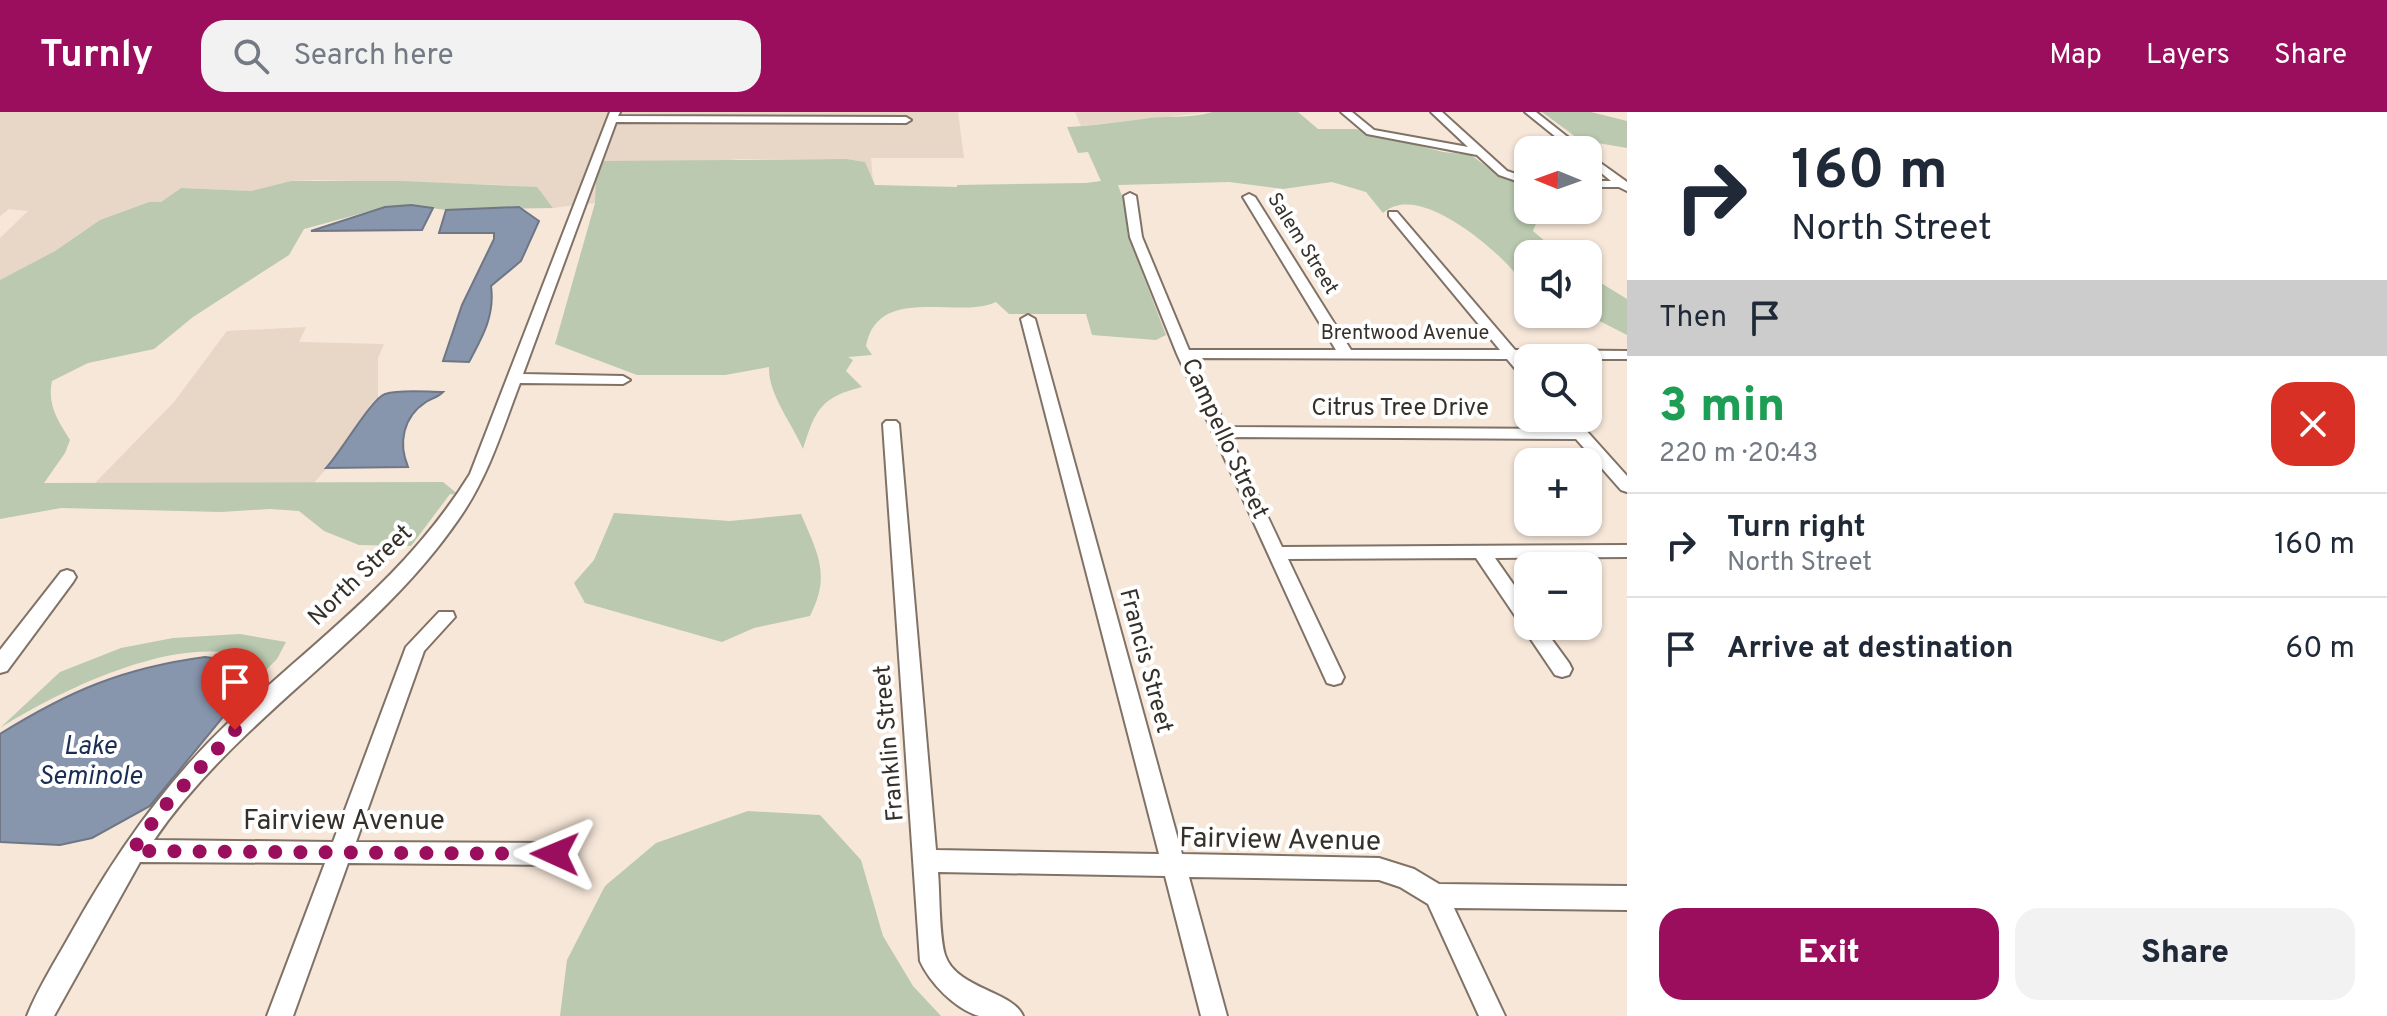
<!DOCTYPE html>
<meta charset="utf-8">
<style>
body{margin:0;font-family:Overpass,sans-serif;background:#f2f2f3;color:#1f2937;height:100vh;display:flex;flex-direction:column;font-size:30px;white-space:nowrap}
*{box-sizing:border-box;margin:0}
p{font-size:26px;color:#747a83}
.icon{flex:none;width:44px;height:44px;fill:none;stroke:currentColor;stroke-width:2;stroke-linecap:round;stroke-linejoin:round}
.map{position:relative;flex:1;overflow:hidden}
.sheet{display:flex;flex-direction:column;background:#fff;width:760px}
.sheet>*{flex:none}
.banner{background:#fff;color:#1f2937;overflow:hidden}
.needle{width:52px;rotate:271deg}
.fabs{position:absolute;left:1514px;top:24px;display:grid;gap:16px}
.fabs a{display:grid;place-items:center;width:88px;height:88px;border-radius:16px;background:#fff;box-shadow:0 2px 6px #0004;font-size:40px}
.pin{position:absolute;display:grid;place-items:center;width:68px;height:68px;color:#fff;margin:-82px -34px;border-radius:50% 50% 50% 0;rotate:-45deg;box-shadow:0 0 8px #0007}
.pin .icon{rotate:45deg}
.me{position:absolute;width:88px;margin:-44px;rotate:271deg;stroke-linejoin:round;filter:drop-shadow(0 0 6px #0008)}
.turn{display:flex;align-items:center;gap:28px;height:168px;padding:0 32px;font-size:36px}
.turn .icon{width:104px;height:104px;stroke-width:2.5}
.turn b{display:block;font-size:56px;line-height:68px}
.then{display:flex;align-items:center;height:76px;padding:0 32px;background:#0003;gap:16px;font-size:30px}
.round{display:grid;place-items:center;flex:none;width:84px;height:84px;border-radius:24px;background:#f2f2f3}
.head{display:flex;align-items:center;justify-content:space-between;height:136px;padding:0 32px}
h1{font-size:48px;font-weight:800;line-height:60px;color:#1e9e55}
.button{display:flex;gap:16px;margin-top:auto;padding:16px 32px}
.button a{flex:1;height:92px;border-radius:24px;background:#9b0e5d;color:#fff;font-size:32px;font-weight:800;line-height:92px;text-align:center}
.button a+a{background:#f2f2f3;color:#1f2937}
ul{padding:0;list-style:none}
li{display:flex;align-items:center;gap:24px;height:104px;padding:0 32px;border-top:2px solid #e0e1e3}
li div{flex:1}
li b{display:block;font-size:30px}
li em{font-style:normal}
header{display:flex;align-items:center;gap:48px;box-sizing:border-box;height:112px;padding:0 40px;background:#9b0e5d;color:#fff}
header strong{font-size:38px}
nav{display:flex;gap:44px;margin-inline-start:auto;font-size:28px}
.search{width:560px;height:72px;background:#f2f2f3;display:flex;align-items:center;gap:20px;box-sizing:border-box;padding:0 28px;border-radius:24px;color:#747a83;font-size:30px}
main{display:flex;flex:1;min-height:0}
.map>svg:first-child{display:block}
.commercial{fill:#e8d6c6}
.green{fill:#bac9b0}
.water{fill:#8795ad;stroke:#6f7786;stroke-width:2}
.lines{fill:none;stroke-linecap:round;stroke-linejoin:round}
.minor-casing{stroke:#807266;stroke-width:4}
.minor{fill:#fff;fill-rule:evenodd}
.route{stroke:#9b0e5d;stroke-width:14;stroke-dasharray:0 25.2}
.labels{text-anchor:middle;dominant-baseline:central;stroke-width:8;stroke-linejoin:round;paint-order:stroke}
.far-street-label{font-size:20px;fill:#36302a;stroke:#fff}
.street-label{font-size:24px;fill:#36302a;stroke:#fff}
.water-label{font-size:26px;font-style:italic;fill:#1a2d52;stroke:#fff}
.near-street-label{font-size:28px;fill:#36302a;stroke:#fff}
</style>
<header>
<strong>Turnly</strong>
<div class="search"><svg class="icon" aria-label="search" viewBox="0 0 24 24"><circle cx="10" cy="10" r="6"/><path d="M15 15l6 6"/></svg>Search here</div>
<nav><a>Map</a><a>Layers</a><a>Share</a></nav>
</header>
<main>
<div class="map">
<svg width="1627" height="904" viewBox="0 0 1627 904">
<rect width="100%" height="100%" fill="#f6e7d9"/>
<g class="commercial">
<polygon points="0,0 610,0 574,93 553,96 537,76 506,73 317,68 291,69 251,79 181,76 161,90 149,90 100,108 55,139 0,168 0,126 28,99 9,97 0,104"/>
<polygon points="619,0 958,0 964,46 871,46 873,71 865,50 847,47 740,47 596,62 595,91 585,92 616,8 911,9 617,5"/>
<polygon points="1075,0 1212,0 1081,14"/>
<polygon points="306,215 299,230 384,232 378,246 378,286 372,290 344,337 313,372 95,371 174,290 227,219"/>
</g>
<g class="green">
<path d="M1212,0H1298L1318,17H1356L1443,40L1471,43L1502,66L1528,74V98H1560L1538,107L1533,119L1560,142H1528V174C1518,168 1515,160 1507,152C1483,127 1415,71 1383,101L1366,80L1332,70L1283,77L1229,70L1118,73C1123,88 1133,104 1127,121L1166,223L1156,228L1092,223L1086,202H1009L996,190C959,208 878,171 866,234L872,243L848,245L853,248L846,259L862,275C821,285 815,298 803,337C792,311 768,282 769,255L725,263H637L555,232L595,91L596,62L604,49L847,47L865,50L875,73L957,75V73L1086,71L1101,69L1088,40L1078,41L1067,15C1093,14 1117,10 1143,7C1166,3 1189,7 1212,0Z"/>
<polygon points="1542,0 1591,0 1627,9 1627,36 1580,28"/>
<path d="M291,69H401L537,75L553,96L446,98L411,93L385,95L304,117L289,143L193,205L154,237L88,251L52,269C47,293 58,309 70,328L65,341L44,371L443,370L459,383L450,382L411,434L359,433L324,419L299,399L270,397L221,400L61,396L0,407V168L55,139L100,108L149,90H161L181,76L251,79Z"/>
<polygon points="1588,163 1627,187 1627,223 1586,202"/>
<path d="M614,401L730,409L801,402C818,442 831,463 810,504L754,516L722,530L585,491L574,471L594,448Z"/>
<path d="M240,522L286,530L277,547L251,573L254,556L250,546C178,520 61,578 0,616L60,560L121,536L173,526Z"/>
<polygon points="748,699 820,703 861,748 883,824 913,874 941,904 560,904 567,848 605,774 656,731"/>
</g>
<g class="water">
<polygon points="411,93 433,96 422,118 311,119 385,95"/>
<path d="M519,95L539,109L521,149L491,174C495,203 483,224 469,250L443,249L462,193L494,127V121H439L446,98Z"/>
<path d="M443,280C438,285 433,286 426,290C403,305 398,331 408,355L326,356C341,340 372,286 385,282C401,277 426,280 443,280Z"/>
<path d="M205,545L243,550L246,557L241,583L150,694L92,726L60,733L0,730V622C69,579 123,556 205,545Z"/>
</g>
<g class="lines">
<defs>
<g id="minor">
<path d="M610,0H620L618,4L906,5L911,8L906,11L616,10L523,262L623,264L630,268L623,272L520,271C502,318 488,366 458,408C374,530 238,605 154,728L333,730L406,535L439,500H453L455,505L424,539L356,730L555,731L563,734L567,742L563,750L555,753L348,751L293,904H267L325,751L140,750L54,904H27C38,876 55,850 70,823C114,744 163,673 229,610C316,527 405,467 470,362Z"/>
<polygon points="1341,0 1352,0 1374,18 1468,35 1431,0 1442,0 1507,59 1528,66 1528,73 1499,63 1477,43 1367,22"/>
<polygon points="1525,0 1536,0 1584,38 1572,38"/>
<polygon points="1588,42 1627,70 1627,79 1619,75 1588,75 1588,69 1611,69 1588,50"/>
<polygon points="1130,81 1136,84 1142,125 1189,238 1336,238 1243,85 1249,82 1255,85 1351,238 1500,238 1389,104 1389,100 1397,100 1515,238 1627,239 1627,247 1522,247 1528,254 1528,267 1523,266 1507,247 1193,246 1226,315 1567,317 1558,306 1575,306 1627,364 1627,380 1621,378 1576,327 1230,325 1282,435 1627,433 1627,445 1495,446 1528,493 1528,514 1542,514 1569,551 1572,557 1569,563 1562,565 1555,563 1476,446 1288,447 1344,565 1341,571 1334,573 1327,571 1177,242 1130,125 1124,84"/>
<path d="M1028,203L1035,207L1182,742L1379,746L1414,757L1439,772L1627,774V798L1454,796L1505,904H1479L1428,792L1400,775L1379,768L1189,765L1227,904H1201L1165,764L938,760C940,783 939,823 945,843C956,877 1013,879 1023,904C1010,904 992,904 979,904C955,897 930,871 920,849L883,312L886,309H896L899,312L936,738L1159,742L1021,207Z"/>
<polygon points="67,458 73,460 76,465 73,470 7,559 0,561 0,538 61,460"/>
</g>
</defs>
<use href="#minor" class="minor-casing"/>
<use href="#minor" class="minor"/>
</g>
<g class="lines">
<polyline class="route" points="235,618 163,696 132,739 555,742"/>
</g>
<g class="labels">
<g class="far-street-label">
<text transform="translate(1302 132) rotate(58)">Salem Street</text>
<text x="1405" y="222">Brentwood Avenue</text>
</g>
<g class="street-label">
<text x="1400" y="297">Citrus Tree Drive</text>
<text transform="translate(1224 327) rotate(65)">Campello Street</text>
<text transform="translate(361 464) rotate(-44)">North Street</text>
<text transform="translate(1145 549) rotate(75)">Francis Street</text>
<text transform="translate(890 631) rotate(-95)">Franklin Street</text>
</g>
<g class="water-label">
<text x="90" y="635">Lake<tspan x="90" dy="30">Seminole</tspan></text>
</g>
<g class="near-street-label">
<text x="344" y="710">Fairview Avenue</text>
<text transform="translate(1280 729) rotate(1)">Fairview Avenue</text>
</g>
</g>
</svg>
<div class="fabs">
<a><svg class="needle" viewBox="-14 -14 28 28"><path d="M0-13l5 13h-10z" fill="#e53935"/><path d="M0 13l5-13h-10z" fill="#747a83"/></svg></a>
<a><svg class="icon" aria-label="sound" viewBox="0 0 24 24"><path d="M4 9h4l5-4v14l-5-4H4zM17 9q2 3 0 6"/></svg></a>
<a><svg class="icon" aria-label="search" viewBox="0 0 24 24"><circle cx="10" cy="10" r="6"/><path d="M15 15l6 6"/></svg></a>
<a>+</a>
<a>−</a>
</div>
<div class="pin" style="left:235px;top:618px;background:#d93025"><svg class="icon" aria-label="arrive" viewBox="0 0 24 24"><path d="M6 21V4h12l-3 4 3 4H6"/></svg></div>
<svg class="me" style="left:555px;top:742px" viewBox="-20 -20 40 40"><path d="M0-17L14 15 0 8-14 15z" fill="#9b0e5d" stroke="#fff" stroke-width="4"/></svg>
</div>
<section class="sheet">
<div class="banner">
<div class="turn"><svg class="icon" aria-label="right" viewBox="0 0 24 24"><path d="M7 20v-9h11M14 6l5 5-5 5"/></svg><div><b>160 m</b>North Street</div></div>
<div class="then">Then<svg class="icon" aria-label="arrive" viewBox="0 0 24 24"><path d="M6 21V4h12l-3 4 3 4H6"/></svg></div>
</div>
<div class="head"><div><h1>3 min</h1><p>220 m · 20:43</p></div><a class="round" style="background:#d93025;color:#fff"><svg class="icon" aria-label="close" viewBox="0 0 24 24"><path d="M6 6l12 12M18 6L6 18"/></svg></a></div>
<ul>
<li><svg class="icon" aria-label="right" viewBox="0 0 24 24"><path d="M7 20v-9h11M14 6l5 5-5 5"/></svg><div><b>Turn right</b><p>North Street</p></div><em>160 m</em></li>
<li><svg class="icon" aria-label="arrive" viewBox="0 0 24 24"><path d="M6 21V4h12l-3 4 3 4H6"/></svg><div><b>Arrive at destination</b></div><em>60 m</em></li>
</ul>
<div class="button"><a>Exit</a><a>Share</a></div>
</section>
</main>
